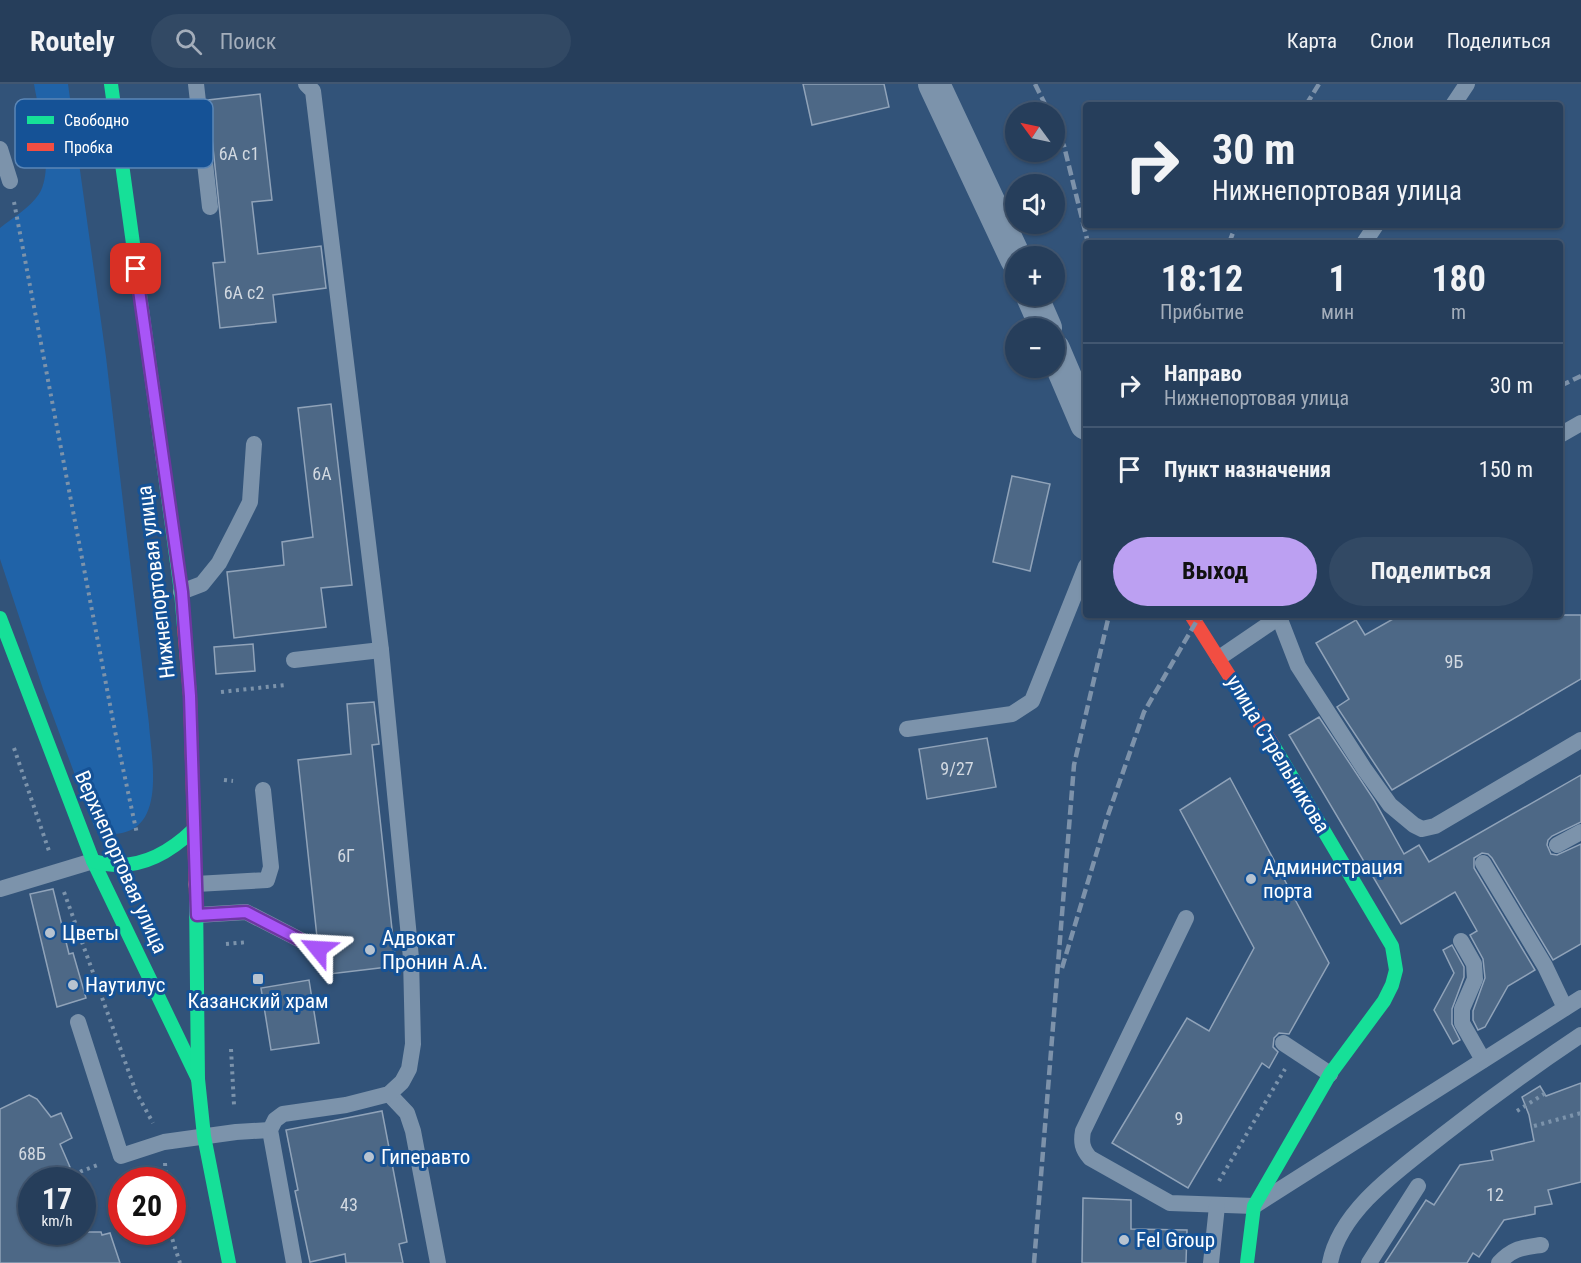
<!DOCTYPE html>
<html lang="ru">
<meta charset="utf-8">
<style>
body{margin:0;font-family:"Roboto Condensed",sans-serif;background:#324964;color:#f1f3f6;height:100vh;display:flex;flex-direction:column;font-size:22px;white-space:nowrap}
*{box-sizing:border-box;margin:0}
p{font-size:20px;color:#a4aebb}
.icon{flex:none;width:33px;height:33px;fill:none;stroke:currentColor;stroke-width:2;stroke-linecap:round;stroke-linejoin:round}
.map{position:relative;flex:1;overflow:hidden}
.sheet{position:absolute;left:1083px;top:156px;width:480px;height:378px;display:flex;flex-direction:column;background:#263e5b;border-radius:6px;box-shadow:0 2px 4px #0004,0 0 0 2px #425771}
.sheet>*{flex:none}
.banner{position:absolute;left:1083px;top:18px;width:480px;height:126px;border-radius:6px;box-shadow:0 2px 4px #0004,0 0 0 2px #425771;background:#263e5b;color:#f1f3f6;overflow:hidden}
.needle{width:39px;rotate:303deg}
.fabs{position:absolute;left:1005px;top:18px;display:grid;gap:12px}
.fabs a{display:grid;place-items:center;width:60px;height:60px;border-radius:50%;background:#263e5b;box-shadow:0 2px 4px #0004,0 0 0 2px #425771;font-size:30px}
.speed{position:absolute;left:18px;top:1083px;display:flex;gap:12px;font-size:30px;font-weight:700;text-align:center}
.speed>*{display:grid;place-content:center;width:78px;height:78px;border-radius:50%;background:#263e5b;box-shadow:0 2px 4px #0004,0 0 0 2px #425771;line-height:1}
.speed small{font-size:15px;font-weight:400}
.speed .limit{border:9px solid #d22;background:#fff;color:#111}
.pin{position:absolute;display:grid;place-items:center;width:51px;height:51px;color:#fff;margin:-26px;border-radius:12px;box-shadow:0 3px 9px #0006}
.me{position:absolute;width:66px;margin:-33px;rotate:297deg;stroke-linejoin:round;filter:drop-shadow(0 0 4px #0008)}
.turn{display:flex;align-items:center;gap:21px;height:126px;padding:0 30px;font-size:27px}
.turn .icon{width:78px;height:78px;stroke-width:2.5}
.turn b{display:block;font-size:42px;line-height:51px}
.eta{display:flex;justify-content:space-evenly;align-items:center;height:102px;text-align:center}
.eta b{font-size:36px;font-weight:700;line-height:42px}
.action{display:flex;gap:12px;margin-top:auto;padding:12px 30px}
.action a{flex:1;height:69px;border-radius:36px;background:#bca0f2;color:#111;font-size:24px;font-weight:700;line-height:69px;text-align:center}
.action a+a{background:#324964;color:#f1f3f6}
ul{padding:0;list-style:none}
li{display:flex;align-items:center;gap:18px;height:84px;padding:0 30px;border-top:2px solid #425771}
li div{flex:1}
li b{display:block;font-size:22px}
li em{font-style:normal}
header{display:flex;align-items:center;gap:36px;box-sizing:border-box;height:84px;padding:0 30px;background:#263e5b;border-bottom:2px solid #425771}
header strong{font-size:28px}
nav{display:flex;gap:33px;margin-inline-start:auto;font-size:21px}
.search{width:420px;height:54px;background:#324964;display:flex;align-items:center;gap:15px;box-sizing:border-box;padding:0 21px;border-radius:33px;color:#a4aebb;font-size:22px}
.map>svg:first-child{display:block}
.green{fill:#2063a8}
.building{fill:#4d6886;stroke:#90a3b9;stroke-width:1.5}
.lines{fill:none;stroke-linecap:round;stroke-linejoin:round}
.path{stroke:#7c93ab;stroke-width:4;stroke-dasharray:3 4.5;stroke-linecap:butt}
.lane{stroke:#7c93ab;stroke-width:16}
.street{stroke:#7c93ab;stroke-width:32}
.fast{stroke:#16e098;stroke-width:14}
.jam{stroke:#f24e42;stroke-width:14}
.rail{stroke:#7d92aa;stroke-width:4.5;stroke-dasharray:10 4.5;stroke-linecap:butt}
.route-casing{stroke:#6d37a1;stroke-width:15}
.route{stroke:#a855f7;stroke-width:10}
.poi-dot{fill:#b7c3d0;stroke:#155296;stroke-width:2}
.labels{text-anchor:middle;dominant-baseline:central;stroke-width:6;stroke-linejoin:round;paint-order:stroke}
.number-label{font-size:18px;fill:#d2d9e1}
.street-label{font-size:21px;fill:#fff;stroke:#155296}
.poi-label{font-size:21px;fill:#fff;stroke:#155296;text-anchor:start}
.key{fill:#155296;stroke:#5b86b6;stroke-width:1.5}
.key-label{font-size:16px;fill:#fff}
</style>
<header>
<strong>Routely</strong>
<div class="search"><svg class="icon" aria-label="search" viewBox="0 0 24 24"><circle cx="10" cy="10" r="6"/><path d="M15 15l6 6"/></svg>Поиск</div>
<nav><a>Карта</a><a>Слои</a><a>Поделиться</a></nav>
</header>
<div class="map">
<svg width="1581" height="1179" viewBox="0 0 1581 1179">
<rect width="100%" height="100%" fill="#325379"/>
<path class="green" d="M34,0H68L106,273L149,640C151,672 166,740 122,749C112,751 105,750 95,745L43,605L0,475V144C12,134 30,124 39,110C55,84 39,30 34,0Z"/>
<g class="building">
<polygon points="803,0 884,0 889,23 812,41"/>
<polygon points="260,10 272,116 252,118 258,170 321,162 326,204 273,211 276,238 220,244 213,179 225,178 208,16"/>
<polygon points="331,320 352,501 321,504 326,543 234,554 227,488 284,481 282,458 313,453 298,324"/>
<polygon points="1012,392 1050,400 1030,487 993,478"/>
<polygon points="1400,531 1581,531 1581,595 1392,706 1337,623 1349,615 1316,559 1356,536 1365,551"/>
<polygon points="253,560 255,587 216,590 214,563"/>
<polygon points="374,618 379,660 372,661 396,882 321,891 319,875 327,870 328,864 326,859 317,853 298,676 351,670 347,620"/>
<polygon points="1319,633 1374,716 1404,770 1419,761 1429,778 1581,691 1581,738 1552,752 1548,756 1547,761 1551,770 1557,771 1581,760 1581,860 1553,876 1492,774 1488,770 1482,769 1474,774 1474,784 1535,886 1508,902 1485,943 1478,946 1473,936 1473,927 1485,894 1483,875 1470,851 1477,847 1455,808 1401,840 1289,651"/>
<polygon points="987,654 996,703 927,715 919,665"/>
<polygon points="1230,694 1329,879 1289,950 1279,949 1274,954 1273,963 1278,968 1269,984 1262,979 1188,1104 1112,1059 1187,934 1209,947 1254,864 1180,726"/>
<polygon points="53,805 69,870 73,869 86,914 57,923 30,810"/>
<polygon points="1452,861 1464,883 1464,893 1452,925 1452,940 1460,956 1453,960 1434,926 1454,889 1443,866"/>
<polygon points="309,896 319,959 271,966 261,904"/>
<polygon points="1581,999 1581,1098 1548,1106 1552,1120 1535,1123 1535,1130 1504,1136 1479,1173 1473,1169 1467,1179 1385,1179 1426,1116 1434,1121 1460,1081 1493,1076 1491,1067 1534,1057 1529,1031 1522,1013 1540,1002 1546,1012"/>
<polygon points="29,1011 37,1015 51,1033 61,1029 72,1054 60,1060 70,1083 40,1096 32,1096 32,1148 101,1148 102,1151 110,1149 120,1179 0,1179 0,1025"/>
<polygon points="382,1027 407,1158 399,1160 403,1179 346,1179 345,1170 310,1178 295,1107 298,1106 286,1046"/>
<polygon points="1083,1114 1131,1116 1131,1145 1187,1146 1186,1179 1082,1179"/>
</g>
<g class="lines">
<g class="path">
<polyline points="14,118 115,647 137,750"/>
<polyline points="221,608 285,601"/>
<polyline points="14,664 49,767"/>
<polyline points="224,696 233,697"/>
<polyline points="64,808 136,1008 153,1039"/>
<polyline points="226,860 248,858"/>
<polyline points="231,965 234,1021"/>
<polyline points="1517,1027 1547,1008"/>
<polyline points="1534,1042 1581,1029"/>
<polyline points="165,1079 166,1096"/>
<polyline points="59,1096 100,1080"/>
<polyline points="1219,1097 1285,985"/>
<polyline points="27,1110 32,1108"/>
<polyline points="142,1148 145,1152 162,1148"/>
<polyline points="170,1148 180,1179"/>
</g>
<g class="lane">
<polyline points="196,0 210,123"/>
<polyline points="1453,21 1467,0"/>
<polyline points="0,65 10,97"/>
<polyline points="1364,159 1376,141"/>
<polyline points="1560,351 1581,339"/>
<polyline points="181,508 202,500 219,479 237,444 250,418 254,360"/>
<polyline points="1279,533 1298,582 1365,686 1390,721 1414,741 1422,745 1435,742 1581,656"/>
<polyline points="1219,574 1282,531"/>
<polyline points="294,576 381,566"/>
<polyline points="907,645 1012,630 1032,617 1086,482"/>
<polyline points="1557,761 1581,748"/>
<polyline points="1483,779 1545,882 1565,924"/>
<polyline points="196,800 267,796 271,783 263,706"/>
<polyline points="0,805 93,777"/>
<polyline points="197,831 246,828 318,865"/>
<path d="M1186,834L1083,1047C1081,1058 1082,1065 1090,1074L1170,1119L1254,1122L1581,914"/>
<polyline points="1461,857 1474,880 1475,895 1462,925 1462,939 1483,976"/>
<polyline points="78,938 121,1072 164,1058 236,1048 270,1046"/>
<polyline points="1283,959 1330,990"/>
<polyline points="389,1010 407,1029 413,1047 438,1179"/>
<polyline points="294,1179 270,1046 275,1036 283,1030 346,1021 389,1010 402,998 409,985 413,960 411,874 381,566 313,7 306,0"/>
<polyline points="1211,1179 1217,1122"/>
<path d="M1330,1179C1340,1125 1403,1083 1443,1051C1489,1015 1533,983 1581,951"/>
<polyline points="1369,1179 1418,1102"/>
<path d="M1499,1179C1513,1164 1521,1164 1541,1161"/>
</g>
<g class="street">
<polyline points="934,0 1016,175"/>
<polyline points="1032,212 1046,244"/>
<polyline points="1054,265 1086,340"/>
</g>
<g class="fast">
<polyline points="111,0 181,508 184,543"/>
<polyline points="0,534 93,777 198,995"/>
<path d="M93,777C132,789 165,773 193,746"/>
<polyline points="196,811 198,995 204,1052 229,1179"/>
<polyline points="1247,1179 1254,1122 1330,990 1384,917 1392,901 1396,886 1392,862 1273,661"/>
</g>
<g class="jam">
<polyline points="1191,531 1273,661"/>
<polyline points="184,543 190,612 196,811"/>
</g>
<g class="rail">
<polyline points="1035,0 1049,28"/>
<polyline points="1306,21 1319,0"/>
<polyline points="1054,41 1064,62 1088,159"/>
<polyline points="1229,159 1236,141"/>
<polyline points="1560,302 1581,292"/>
<polyline points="1062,884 1108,731 1144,628 1196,538 1205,531"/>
<polyline points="1034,1179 1074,681 1109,531"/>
</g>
</g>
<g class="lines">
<defs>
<polyline id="route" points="136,185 182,508 190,612 197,831 246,828 318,865"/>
</defs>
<use href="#route" class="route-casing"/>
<use href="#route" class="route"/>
</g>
<g class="poi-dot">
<circle cx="1251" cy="795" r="6"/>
<circle cx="50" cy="849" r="6"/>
<circle cx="370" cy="866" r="6"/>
<rect x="252" y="889" width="12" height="12" rx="3"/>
<circle cx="73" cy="901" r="6"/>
<circle cx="369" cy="1073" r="6"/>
<circle cx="1124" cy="1156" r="6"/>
</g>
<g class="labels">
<g class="number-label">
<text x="239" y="69">6А с1</text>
<text x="244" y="208">6А с2</text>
<text x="322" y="389">6А</text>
<text x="1454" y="577">9Б</text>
<text x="957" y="684">9/27</text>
<text x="346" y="771">6Г</text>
<text x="1179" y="1034">9</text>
<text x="32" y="1069">68Б</text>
<text x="1495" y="1110">12</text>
<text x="349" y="1120">43</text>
</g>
<g class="street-label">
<text transform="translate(156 498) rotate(-97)">Нижнепортовая улица</text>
<text transform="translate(1278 670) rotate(59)">улица Стрельникова</text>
<text transform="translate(121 778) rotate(66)">Верхнепортовая улица</text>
</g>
<g class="poi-label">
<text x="1263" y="783">Администрация<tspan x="1263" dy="24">порта</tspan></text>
<text x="62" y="849">Цветы</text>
<text x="382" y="854">Адвокат<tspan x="382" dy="24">Пронин А.А.</tspan></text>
<text x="85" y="901">Наутилус</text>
<text x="258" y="917" text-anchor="middle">Казанский храм</text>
<text x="381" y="1073">Гиперавто</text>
<text x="1136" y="1156">Fel Group</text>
</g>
</g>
<rect x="15" y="15" width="198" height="69" rx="9" class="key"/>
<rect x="27" y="32" width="27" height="8" fill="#16e098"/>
<rect x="27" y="59" width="27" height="8" fill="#f24e42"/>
<g class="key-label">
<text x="64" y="42">Свободно</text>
<text x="64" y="69">Пробка</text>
</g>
</svg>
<div class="fabs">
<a><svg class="needle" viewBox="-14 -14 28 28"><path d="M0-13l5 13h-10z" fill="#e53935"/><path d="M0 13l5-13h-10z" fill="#a4aebb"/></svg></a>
<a><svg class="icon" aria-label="sound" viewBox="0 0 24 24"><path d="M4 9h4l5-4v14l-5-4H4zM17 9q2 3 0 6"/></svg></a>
<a>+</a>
<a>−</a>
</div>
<div class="speed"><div>17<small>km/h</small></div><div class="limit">20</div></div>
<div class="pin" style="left:136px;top:185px;background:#d93025"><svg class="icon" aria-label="arrive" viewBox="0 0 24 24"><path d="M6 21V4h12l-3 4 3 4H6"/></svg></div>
<svg class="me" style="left:318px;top:865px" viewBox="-20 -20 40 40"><path d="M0-17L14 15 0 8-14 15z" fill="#a855f7" stroke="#fff" stroke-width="4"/></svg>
<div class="banner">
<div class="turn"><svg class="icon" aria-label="right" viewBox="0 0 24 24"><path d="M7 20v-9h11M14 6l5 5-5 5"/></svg><div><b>30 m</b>Нижнепортовая улица</div></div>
</div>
<section class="sheet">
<div class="eta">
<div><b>18:12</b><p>Прибытие</p></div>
<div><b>1</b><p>мин</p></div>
<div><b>180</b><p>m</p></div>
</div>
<ul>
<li><svg class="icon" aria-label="right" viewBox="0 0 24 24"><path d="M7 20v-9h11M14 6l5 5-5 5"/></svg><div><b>Направо</b><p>Нижнепортовая улица</p></div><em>30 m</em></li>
<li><svg class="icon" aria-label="arrive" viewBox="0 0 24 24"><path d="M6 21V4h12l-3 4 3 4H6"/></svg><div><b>Пункт назначения</b></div><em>150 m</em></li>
</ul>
<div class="action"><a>Выход</a><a>Поделиться</a></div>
</section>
</div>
